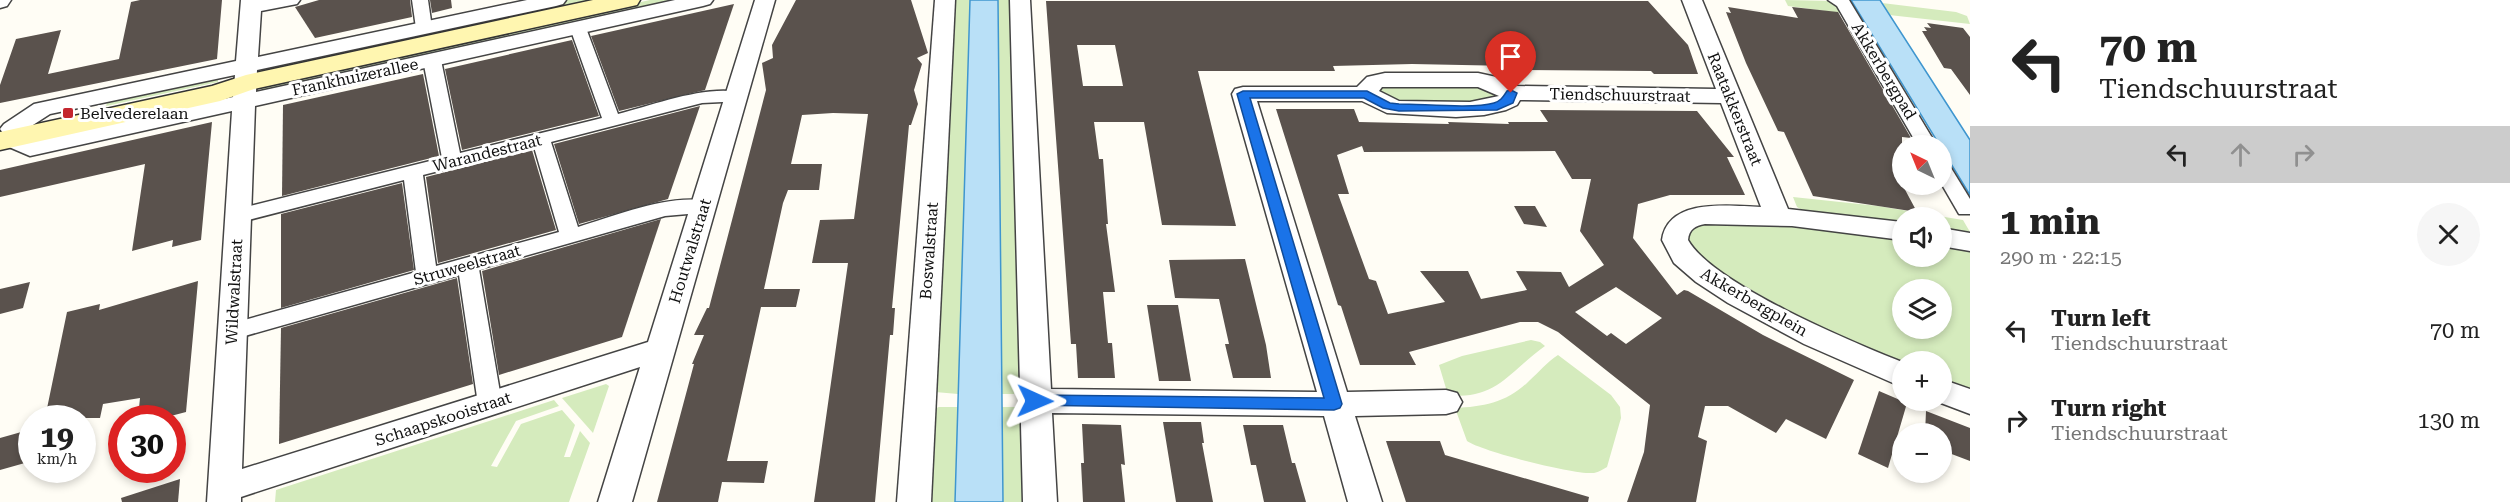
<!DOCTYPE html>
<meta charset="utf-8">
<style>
body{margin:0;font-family:"Roboto Serif",serif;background:#f6f6f6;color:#222;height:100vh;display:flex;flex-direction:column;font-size:22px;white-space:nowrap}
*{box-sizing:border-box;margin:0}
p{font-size:20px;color:#767676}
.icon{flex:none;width:33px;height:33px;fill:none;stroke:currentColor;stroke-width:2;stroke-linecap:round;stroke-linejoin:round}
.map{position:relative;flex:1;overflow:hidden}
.drawer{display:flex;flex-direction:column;background:#fff;width:540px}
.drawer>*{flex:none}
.top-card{background:#fff;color:#222;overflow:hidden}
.needle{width:39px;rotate:317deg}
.buttons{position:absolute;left:1892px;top:135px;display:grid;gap:12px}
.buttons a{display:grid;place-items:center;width:60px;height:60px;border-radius:50%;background:#fff;box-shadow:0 3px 9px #0003;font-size:30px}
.speed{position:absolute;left:18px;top:405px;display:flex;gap:12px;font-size:30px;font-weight:700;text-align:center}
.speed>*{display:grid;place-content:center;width:78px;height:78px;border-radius:50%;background:#fff;box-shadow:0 3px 9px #0003;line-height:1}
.speed small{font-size:15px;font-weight:400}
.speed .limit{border:9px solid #d22;background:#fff;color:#111}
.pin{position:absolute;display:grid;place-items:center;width:51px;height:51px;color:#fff;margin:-62px -26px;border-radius:50% 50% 50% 0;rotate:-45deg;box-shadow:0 0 6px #0007}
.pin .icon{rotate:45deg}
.me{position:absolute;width:66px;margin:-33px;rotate:91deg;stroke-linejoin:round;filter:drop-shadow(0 0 4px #0008)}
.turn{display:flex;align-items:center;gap:21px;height:126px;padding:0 30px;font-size:27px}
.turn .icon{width:78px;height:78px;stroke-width:2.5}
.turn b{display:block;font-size:42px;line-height:51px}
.lanes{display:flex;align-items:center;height:57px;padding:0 30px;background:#0003;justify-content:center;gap:30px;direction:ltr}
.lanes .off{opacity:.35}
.round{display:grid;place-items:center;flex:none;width:63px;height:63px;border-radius:32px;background:#f6f6f6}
.overview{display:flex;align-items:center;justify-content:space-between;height:102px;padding:0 30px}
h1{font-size:36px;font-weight:700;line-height:45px}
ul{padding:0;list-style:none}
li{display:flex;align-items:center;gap:18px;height:90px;padding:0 30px}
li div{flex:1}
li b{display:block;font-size:22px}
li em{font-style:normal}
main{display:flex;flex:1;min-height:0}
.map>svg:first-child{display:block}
.green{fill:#d5ebbd;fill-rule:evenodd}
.water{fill:#b9e0f7;stroke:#3f96cf;stroke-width:1.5}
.building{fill:#5a524d;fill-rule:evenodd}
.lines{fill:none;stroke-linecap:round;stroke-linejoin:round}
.pedestrian-casing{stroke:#444;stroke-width:3}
.minor-casing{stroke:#444;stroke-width:3}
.secondary-casing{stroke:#333;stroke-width:3}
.pedestrian{fill:#fff;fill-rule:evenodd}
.minor{fill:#fff;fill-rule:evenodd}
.secondary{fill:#fff6b0;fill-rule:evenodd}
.route{fill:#1a73e8;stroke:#114b97;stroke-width:1.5}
.poi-dot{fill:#c4262e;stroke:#fff;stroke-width:2}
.labels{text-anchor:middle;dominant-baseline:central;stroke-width:6;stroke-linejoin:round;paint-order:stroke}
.street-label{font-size:16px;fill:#111;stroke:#fff}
.poi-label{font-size:16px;fill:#111;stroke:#fff;text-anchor:start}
</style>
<main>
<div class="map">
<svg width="1970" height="502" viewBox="0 0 1970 502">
<rect width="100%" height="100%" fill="#fffdf5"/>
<g class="green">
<polygon points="567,0 608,0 262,73 262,65"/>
<polygon points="650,0 692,0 261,95 261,87"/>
<polygon points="953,0 970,0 971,54 958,394 935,392"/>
<path d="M998,0H1015L1014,9L1010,11V26L1013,31L1010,33L1011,48L1014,51C1009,60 1011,69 1015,77L1011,80L1013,98L1016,100L1012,105V124L1016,127L1013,133V153L1017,156L1014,161V183L1019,187C1011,197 1015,212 1019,222L1015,226L1016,250L1020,254V258L1016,261L1017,288L1022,295L1017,300L1018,328L1023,333L1018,341L1019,371L1026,378L1027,385H1015L1014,394H1002Z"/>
<polygon points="1785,0 1833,1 1840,13 1788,6"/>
<polygon points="1882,3 1956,12 1967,16 1970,24 1889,15"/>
<polygon points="218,74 218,82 106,106 108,100"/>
<polygon points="1478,84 1500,96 1489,103 1397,103 1381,98 1377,87 1380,85"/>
<polygon points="1793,197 1878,206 1963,220 1970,232 1941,228 1941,218 1902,218 1902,222 1802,210 1797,207"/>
<path d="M1751,221L1902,236V256H1941V242L1970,246V390L1941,380V362H1902V365L1812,324L1694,258L1686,234L1701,223ZM1902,290H1941V328H1902Z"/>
<path d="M1531,340L1540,342L1545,346C1511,370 1496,401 1448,395L1439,365L1462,356Z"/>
<path d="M1558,355L1611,395L1620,407L1621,418L1607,467C1603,469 1599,472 1594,473C1576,475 1483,452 1467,441L1455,408C1484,407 1508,402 1529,381C1539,372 1547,362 1558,355Z"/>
<polygon points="606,384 609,386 593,433 562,398"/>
<polygon points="554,400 559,406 516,421 491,466 497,467 521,424 562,410 575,425 564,457 570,457 580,431 590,443 569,502 275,502 276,490"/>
<polygon points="939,407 958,407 955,502 928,502 933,409"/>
<polygon points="1002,407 1021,407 1028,425 1020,432 1021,468 1027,474 1022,484 1022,502 1003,502"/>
</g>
<g class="water">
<polygon points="970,0 998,0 1003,502 955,502"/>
<polygon points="1851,0 1880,0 1970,140 1970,195"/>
</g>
<g class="building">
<polygon points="140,0 222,0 217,59 0,103 0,85 16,39 61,30 48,74 119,59 131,2"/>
<polygon points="319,0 410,0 412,17 315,38 295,7"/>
<polygon points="430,0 451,0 452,8 432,13"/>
<polygon points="796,0 911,0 928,53 917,58 922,64 914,90 918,104 911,125 909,125 892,308 895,308 893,335 890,335 875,502 814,502 848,263 812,263 820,220 854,219 868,114 833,113 802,115 791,164 822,164 819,190 788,190 783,203 764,289 800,289 796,307 761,307 727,461 768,461 764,483 722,482 718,502 657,502 694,364 692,364 704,335 694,335 707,308 709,308 766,90 762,63 773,58 772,45"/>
<path d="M1046,1H1648L1688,45L1698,74H1654L1651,71L1515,70L1512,66L1412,64L1333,66L1335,71H1198L1236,226L1162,225L1144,122H1094L1099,159H1103L1108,224H1106L1115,292H1103L1108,343H1112L1115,378H1078L1076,344H1071ZM1077,45H1115L1123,86H1083Z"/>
<polygon points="734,4 705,90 619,111 591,36"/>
<polygon points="1728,7 1798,18 1792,7 1838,12 1911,138 1902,137 1902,184 1917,212 1813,196 1784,132 1778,131 1746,63 1726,12 1731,13"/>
<polygon points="1927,23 1963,28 1970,37 1970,95 1951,69 1944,68 1922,31 1927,31 1924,27 1931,28"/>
<polygon points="572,40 599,116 462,150 445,69"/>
<polygon points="423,74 439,156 282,196 283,105"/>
<polygon points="700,106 668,199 579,224 554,144"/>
<path d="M1276,109H1354L1359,122L1449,124L1448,122L1509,124L1508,122H1548L1540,110L1697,111L1734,157H1727L1745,195H1670L1638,204L1633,238L1677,295L1684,290L1688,291L1763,335L1854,380L1826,439L1786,419L1776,433L1728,406H1705L1698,437L1707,441L1696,502H1627L1644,452L1650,405L1558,332L1538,322H1520L1409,352L1416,365H1360L1341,306L1338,305ZM1362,146L1364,152L1555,151L1572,179H1591L1580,231L1604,265L1569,287L1561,272L1516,271L1527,290L1481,299L1468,271H1420L1445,302L1388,314L1376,281L1369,279L1338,194H1349L1337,155ZM1616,287L1662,318L1626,344L1611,333L1607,336L1575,312Z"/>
<polygon points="212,122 201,240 172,247 173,240 132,251 145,164 0,197 0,170"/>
<polygon points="532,150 556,230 438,263 426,177"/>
<polygon points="402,183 414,270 281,308 281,214"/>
<polygon points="1514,206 1535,206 1547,227 1524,224"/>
<polygon points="661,219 622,337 499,375 482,271"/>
<polygon points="1245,259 1266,345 1271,378 1233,378 1225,344 1229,344 1219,299 1175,298 1169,260"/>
<polygon points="457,278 473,384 279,444 281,328"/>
<polygon points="198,281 186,412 163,418 138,418 140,398 103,404 100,418 45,418 67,312 100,304 99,310"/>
<polygon points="30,282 23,308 0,314 0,289"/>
<polygon points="1147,305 1178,305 1191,381 1159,381"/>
<polygon points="1879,391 1907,403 1888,468 1858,454"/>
<polygon points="1926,411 1970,428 1970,461 1941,450 1941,434 1925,434"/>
<polygon points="1163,422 1201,422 1204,443 1202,443 1213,502 1176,502"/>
<polygon points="1082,424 1121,425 1125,465 1121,464 1125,502 1083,502 1081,463 1084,463"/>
<polygon points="1243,425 1283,425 1292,463 1295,463 1306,502 1264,502 1256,465 1251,465"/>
<polygon points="32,429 32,461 0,470 0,438"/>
<polygon points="1386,441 1440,441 1445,455 1589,497 1588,502 1406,502"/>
<polygon points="180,479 178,502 122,502 121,498"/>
</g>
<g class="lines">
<defs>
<g id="pedestrian">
<polygon points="412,0 428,0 432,28 430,31 424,33 416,28"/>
<polygon points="1828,0 1849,0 1937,146 1918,146 1837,6"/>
<path d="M578,23L586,28L618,114C654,105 707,84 743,93L746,97L743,101L702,103L551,142L578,227C615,216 673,192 711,202L714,207L711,212L665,216L479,269L502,404L499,411L490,413L481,411L478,404L459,275L231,340L223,338L220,332L223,326L416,272L404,180L237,223L230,221L227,216L230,211L442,158L423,60L426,56H438L441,60L460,153L602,118L570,28ZM534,147L559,232L436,266L423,175Z"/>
<polygon points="1941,161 1948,163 1970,199 1970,214 1959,214 1941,183"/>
</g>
<g id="minor">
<polygon points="0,0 11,0 7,6 0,8"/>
<path d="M241,0H300L297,4L261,11L258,57L527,0H566L563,4L556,6L257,70L256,92L675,0H713L710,4L703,6L255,106L242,469L648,342L755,0H775L632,502H598L640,367L241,497V502H207L232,111L30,156L2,144L0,136L3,133L0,129L4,124L34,104L236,61ZM235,75L233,97L33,141L19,134L50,114Z"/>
<polygon points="935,0 955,0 931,502 897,502"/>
<path d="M1010,0H1030L1051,389L1317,392L1232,94L1235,89L1243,87H1357L1367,77L1385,73H1478L1501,78L1516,86L1716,89L1682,0H1702L1788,209L1902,222V240L1792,226L1705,224C1695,226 1689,229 1688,240C1713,284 1852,342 1902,362V387L1804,344L1728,303L1696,282L1674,263L1662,240C1668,197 1730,206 1761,207L1721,103L1520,100L1517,105L1506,110L1484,115L1456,117L1387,113L1362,101H1257L1347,392L1446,390L1457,393L1462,402L1457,411L1446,414L1355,416L1382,502H1348L1324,416L1052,413L1057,502H1023ZM1382,87H1478L1499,96L1470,102L1399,101L1379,91Z"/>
<polygon points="1941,228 1970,233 1970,251 1941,246"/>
<polygon points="1941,379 1970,389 1970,414 1933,400 1941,400"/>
</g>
<polygon id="secondary" points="593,0 640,0 637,5 628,7 254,89 220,101 0,150 0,132 212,86 246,75"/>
</defs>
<use href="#pedestrian" class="pedestrian-casing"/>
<use href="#minor" class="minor-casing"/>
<use href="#secondary" class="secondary-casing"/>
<use href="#pedestrian" class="pedestrian"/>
<use href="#minor" class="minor"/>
<use href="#secondary" class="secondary"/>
</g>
<path class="route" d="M1511,90L1517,93L1513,103L1497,110L1399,111L1383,108L1364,98H1250L1342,404L1340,408L1334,410L1029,405L1027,401L1029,396L1035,395L1324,398L1237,94L1243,91H1367L1390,103L1399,104C1424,104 1472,109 1494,103C1501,101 1503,97 1507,91Z"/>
<rect class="poi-dot" x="62" y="107" width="12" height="12" rx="3"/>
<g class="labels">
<g class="street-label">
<text transform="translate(1884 71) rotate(59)">Akkerbergpad</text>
<text transform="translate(355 77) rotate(-12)">Frankhuizerallee</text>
<text transform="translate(1620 95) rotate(1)">Tiendschuurstraat</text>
<text transform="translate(1735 109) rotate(68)">Raatakkerstraat</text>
<text transform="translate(487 153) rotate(-14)">Warandestraat</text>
<text transform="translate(690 251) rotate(-73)">Houtwalstraat</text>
<text transform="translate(929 251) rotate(-86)">Boswalstraat</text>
<text transform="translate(467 265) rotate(-16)">Struweelstraat</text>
<text transform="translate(234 292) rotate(-87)">Wildwalstraat</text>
<text transform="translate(1754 302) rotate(30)">Akkerbergplein</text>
<text transform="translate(443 419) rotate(-18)">Schaapskooistraat</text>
</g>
<g class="poi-label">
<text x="80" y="113">Belvederelaan</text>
</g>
</g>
</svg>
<div class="buttons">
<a><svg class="needle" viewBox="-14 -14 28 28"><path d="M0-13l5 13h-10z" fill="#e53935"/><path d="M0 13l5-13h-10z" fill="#767676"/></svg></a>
<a><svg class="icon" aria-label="sound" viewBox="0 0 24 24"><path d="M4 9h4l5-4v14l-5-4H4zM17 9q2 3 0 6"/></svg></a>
<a><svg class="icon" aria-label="layers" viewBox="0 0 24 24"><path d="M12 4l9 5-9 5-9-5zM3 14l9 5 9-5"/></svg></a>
<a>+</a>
<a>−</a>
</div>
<div class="speed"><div>19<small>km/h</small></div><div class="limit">30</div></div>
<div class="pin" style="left:1511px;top:93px;background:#d93025"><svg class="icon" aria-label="arrive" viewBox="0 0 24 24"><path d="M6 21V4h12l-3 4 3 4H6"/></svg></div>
<svg class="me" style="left:1035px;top:401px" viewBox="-20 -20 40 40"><path d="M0-17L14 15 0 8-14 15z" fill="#1a73e8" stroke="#fff" stroke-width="4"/></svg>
</div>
<section class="drawer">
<div class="top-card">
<div class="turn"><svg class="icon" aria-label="left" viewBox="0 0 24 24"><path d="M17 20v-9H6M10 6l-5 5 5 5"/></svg><div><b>70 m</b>Tiendschuurstraat</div></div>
<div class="lanes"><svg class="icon" aria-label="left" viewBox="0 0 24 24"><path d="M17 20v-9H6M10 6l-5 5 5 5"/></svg><svg class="icon off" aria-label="ahead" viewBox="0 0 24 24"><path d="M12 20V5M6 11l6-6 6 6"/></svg><svg class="icon off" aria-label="right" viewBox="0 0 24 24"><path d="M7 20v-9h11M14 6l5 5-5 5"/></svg></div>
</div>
<div class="overview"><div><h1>1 min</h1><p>290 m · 22:15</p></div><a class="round"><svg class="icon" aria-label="close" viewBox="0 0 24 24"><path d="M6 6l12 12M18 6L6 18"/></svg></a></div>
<ul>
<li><svg class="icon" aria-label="left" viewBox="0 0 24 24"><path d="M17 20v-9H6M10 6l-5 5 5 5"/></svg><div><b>Turn left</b><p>Tiendschuurstraat</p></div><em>70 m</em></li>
<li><svg class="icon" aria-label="right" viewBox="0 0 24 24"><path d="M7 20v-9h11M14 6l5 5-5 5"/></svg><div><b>Turn right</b><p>Tiendschuurstraat</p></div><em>130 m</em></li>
</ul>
</section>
</main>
